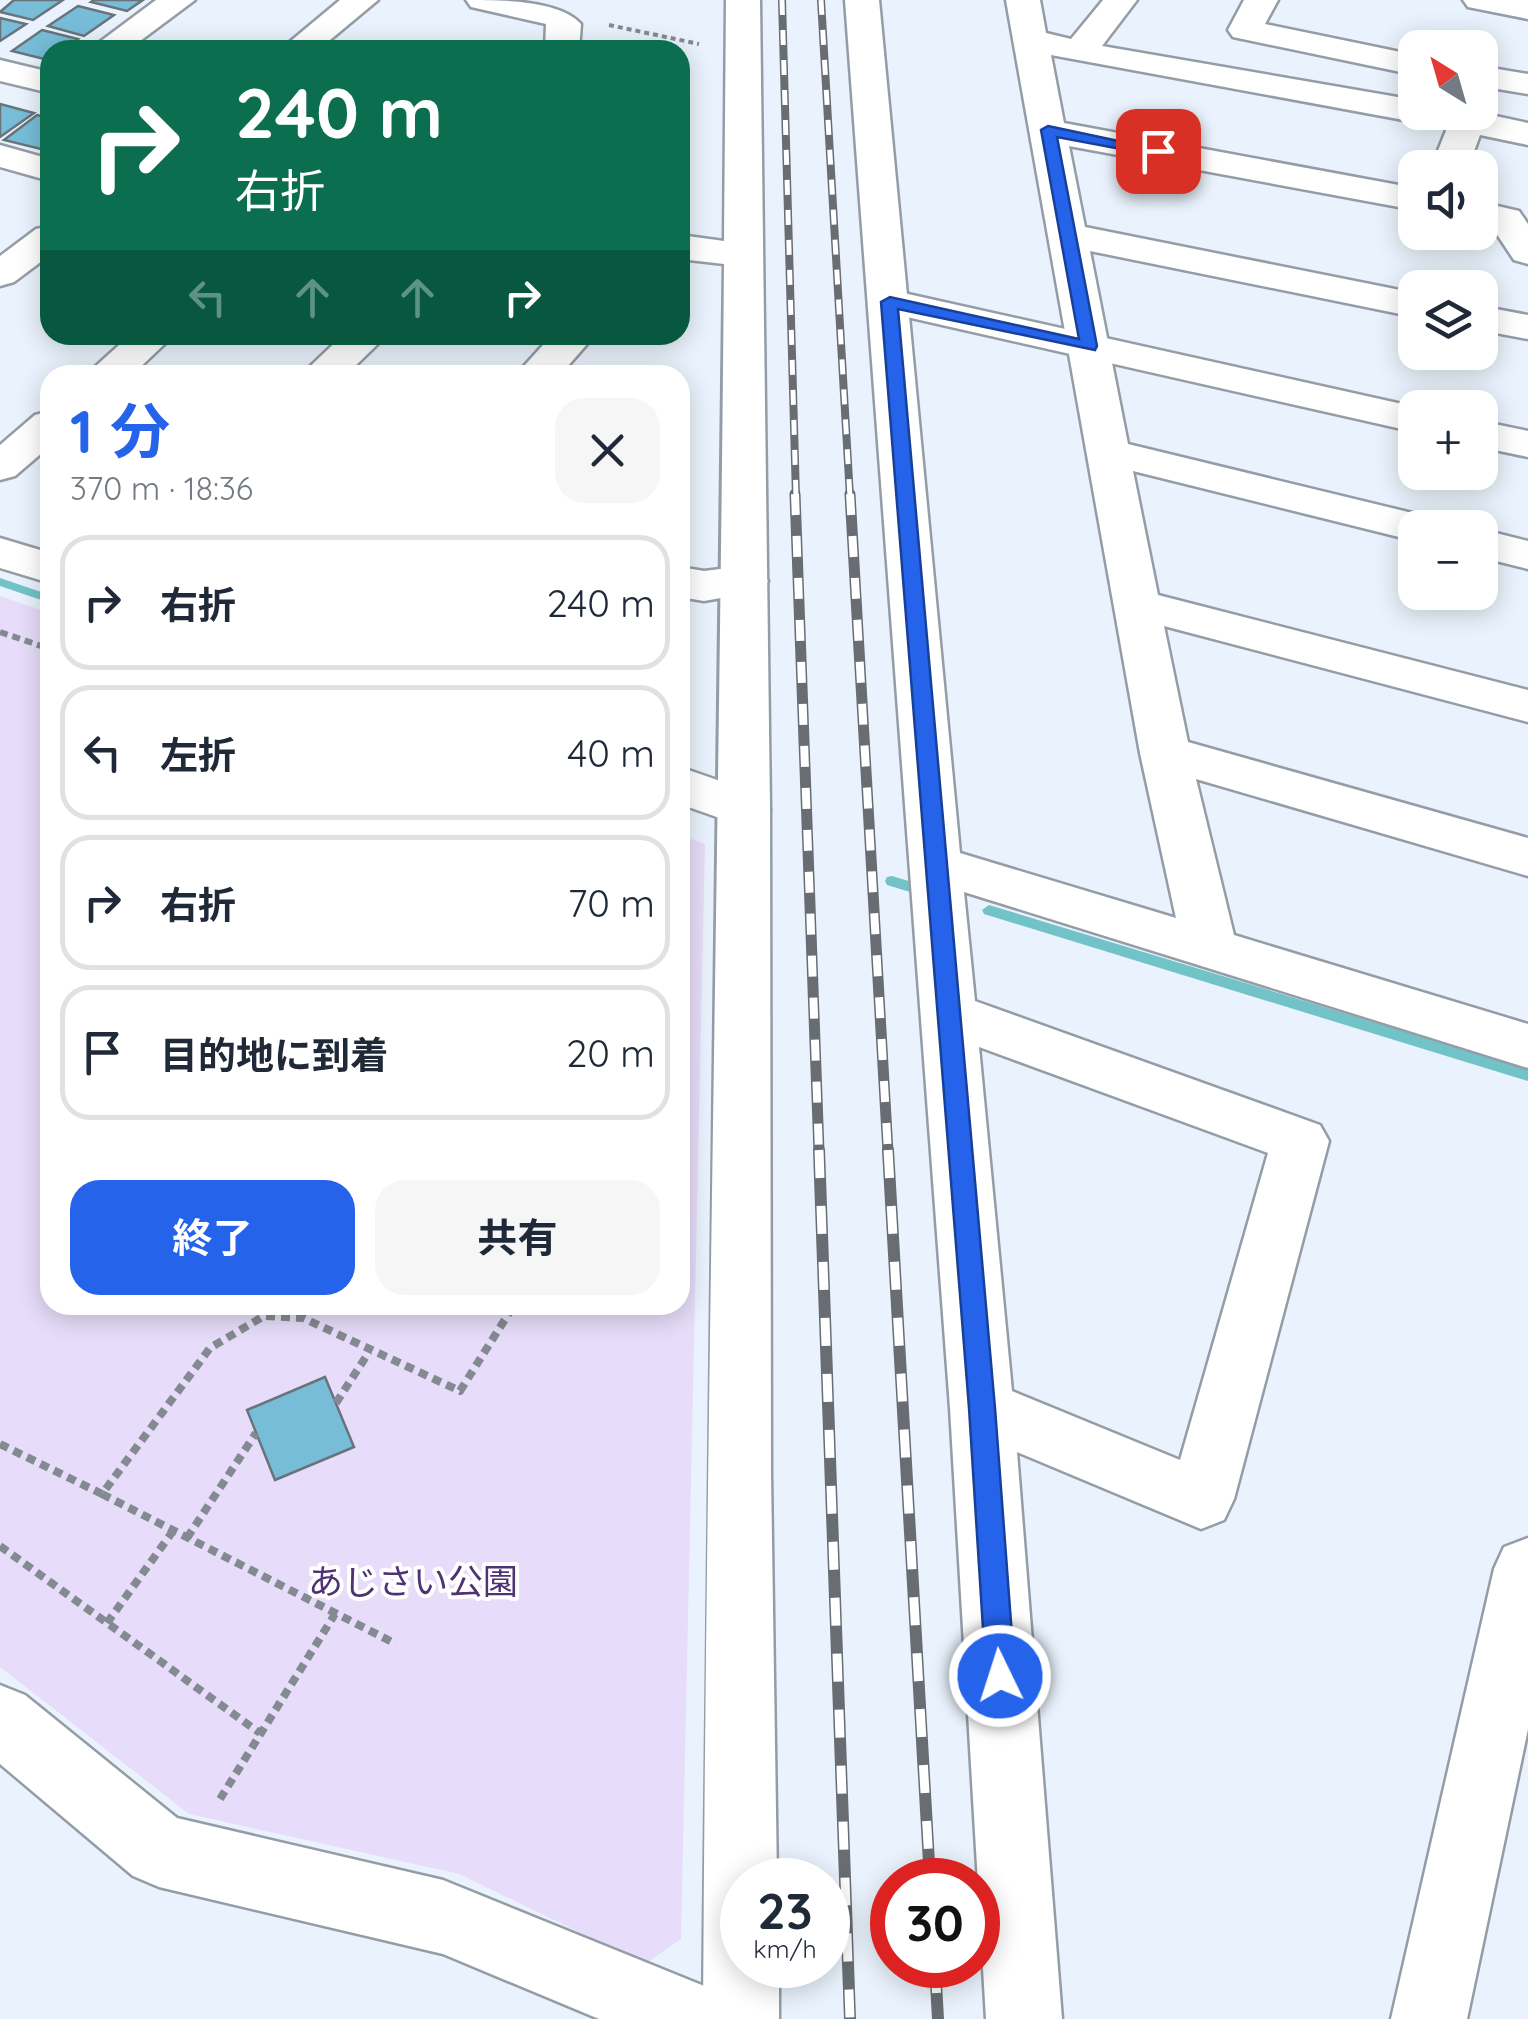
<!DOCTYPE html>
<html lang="ja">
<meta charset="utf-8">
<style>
body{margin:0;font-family:Quicksand,"Noto Sans JP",sans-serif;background:#f6f6f7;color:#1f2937;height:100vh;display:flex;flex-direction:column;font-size:38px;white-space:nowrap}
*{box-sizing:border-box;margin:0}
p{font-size:32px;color:#747a83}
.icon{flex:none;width:55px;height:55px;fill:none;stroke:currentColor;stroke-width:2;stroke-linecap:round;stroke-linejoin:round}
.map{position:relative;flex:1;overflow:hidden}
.panel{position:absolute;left:40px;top:365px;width:650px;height:950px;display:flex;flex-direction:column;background:#fff;border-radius:30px;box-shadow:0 5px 25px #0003}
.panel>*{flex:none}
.guide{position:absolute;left:40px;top:40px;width:650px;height:305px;border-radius:30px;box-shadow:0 5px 25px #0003;background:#0b6e4f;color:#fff;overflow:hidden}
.needle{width:65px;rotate:323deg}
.buttons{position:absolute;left:1398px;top:30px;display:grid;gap:20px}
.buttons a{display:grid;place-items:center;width:100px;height:100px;border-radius:20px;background:#fff;box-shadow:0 5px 25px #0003;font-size:50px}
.speed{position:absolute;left:720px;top:1858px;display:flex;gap:20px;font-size:50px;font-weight:700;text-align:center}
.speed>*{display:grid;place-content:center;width:130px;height:130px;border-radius:50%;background:#fff;box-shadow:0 5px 25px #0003;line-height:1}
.speed small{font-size:25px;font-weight:400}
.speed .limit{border:15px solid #d22;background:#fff;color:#111}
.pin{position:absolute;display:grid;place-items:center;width:85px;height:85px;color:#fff;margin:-42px;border-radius:20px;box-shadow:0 5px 15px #0006}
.me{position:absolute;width:110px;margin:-55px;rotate:356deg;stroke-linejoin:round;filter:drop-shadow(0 0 8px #0008)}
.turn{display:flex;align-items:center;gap:35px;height:210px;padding:0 30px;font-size:45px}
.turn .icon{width:130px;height:130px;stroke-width:2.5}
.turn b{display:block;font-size:70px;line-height:85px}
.lanes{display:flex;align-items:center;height:95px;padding:0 30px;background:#0003;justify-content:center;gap:50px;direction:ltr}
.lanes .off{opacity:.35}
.round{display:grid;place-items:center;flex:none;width:105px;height:105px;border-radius:30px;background:#f6f6f7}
.summary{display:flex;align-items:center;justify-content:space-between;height:170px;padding:0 30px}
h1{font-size:60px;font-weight:700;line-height:75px;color:#2563eb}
.primary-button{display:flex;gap:20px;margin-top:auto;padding:20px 30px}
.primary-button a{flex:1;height:115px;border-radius:30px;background:#2563eb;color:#fff;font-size:40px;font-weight:700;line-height:115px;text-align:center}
.primary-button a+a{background:#f6f6f7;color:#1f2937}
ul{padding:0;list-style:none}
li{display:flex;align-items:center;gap:30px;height:135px;margin:0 20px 15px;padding:0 10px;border:5px solid #e0e1e3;border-radius:30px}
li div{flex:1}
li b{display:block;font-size:38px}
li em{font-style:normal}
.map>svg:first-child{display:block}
.green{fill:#e7ddfa}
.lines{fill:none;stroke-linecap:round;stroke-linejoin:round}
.stream{fill:#71c3c7;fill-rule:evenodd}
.building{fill:#77bdd8;stroke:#687479;stroke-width:2.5}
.minor-casing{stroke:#949da6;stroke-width:5}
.tertiary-casing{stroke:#949da6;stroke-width:5}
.path-far2{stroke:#848a91;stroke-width:4;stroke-dasharray:5 4;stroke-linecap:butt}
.path-far1{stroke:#848a91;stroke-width:6;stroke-dasharray:8 5;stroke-linecap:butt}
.path{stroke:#848a91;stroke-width:8;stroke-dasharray:9 6;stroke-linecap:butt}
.minor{fill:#fff;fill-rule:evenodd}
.tertiary{fill:#fff;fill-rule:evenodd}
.rail-far2-casing{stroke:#686d73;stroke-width:8}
.rail-far1-casing{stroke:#686d73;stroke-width:11}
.rail-casing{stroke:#686d73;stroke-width:12}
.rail-far2{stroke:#fff;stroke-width:5;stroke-dasharray:15;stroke-linecap:butt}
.rail-far1{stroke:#fff;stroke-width:8;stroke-dasharray:21;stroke-linecap:butt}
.rail{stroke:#fff;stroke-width:9;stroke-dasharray:28;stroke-linecap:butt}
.route{fill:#2563eb;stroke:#184099;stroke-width:2.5}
.labels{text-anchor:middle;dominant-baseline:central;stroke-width:8;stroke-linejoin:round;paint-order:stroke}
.near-park-label{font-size:35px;fill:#4e3274;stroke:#fff}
</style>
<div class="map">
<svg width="1528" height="2019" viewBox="0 0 1528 2019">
<rect width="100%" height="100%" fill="#eaf3fd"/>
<polygon class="green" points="0,596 50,613 50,1305 680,1305 680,835 705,844 681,1939 645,1964 459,1874 189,1814 0,1667"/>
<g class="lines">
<g class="stream">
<polygon points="0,578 50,595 50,603 0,586"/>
<polygon points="680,814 687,817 689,820 687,823 680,824"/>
<polygon points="892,876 915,883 917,887 910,892 887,885 885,881 887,877"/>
<polygon points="989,905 1528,1069 1528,1081 984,914 982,910"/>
</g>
</g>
<g class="building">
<polygon points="14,0 63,0 33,20 0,12"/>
<polygon points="94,0 143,0 127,11 91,2"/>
<polygon points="78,6 114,15 84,36 48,26"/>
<polygon points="0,18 26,24 0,41"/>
<polygon points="42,30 78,39 63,50 50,50 48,60 12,51"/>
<polygon points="0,104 34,113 0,137"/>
<polygon points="37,115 50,118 49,151 4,140"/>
<polygon points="325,1377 354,1447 275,1480 247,1410"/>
</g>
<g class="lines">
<defs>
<g id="minor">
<polygon points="156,0 195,0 128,50 89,50"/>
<polygon points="340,0 378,0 318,50 280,50"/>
<path d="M466,0C502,0 559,0 581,24L579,50H545L546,24L471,7Z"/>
<path d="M845,0H879L960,853L1176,918L1140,753L1006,0H1040L1046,33L1071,39L1103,0H1137L1102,46L1415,100V112H1477L1528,123V145L1480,135L1468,168H1431L1447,128L1051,55L1064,123L1415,188V210L1069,146L1085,227L1415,293V317L1090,251L1128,444L1433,518L1439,528H1415V541L1133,471L1158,595L1528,690V722L1164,626L1188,742L1528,838V876L1196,779L1234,935L1528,1024V1068L964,892L975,1001L1320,1125L1329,1141L1234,1499L1224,1520L1201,1529L1017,1452L1062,2019H986L950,1408ZM979,1047L1268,1153L1180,1460L1012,1391Z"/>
<polygon points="1244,0 1278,0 1265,24 1415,55 1415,75 1233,37 1228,30"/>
<polygon points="1463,0 1528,0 1528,19 1468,7"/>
<polygon points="1480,66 1528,74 1528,94 1480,86"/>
<polygon points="0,145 50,159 50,181 0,167"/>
<polygon points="1480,202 1519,211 1528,224 1528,264 1514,260 1492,227 1480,224"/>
<polygon points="50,226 50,255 14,282 0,286 0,256 36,229"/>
<polygon points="1480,306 1528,315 1528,339 1480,330"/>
<polygon points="130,335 174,335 132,375 86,375"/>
<polygon points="343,335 387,335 346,375 301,375"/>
<polygon points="552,335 595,335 560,375 516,375"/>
<polygon points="50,411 50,446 15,476 0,480 0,445 35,415"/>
<polygon points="1480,529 1528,541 1528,569 1480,557"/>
<polygon points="0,538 50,553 50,583 0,568"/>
<polygon points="745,566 761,571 768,581 761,591 704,601 680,597 680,567 704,571"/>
<polygon points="680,767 763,796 770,809 763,822 745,827 680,804"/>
<polygon points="1528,1538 1528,1729 1467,2019 1391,2019 1494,1569 1504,1547"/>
<polygon points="0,1685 25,1695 177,1818 443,1880 719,1992 730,2019 599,2019 443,1954 159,1887 133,1876 0,1764"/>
</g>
<g id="tertiary">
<path d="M726,0H760L770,809L771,1474L777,1880H742V1965H779V2019H703C706,1434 719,849 724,264L680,259V235L724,241Z"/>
<polygon points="0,60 50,72 50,93 0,81"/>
<polygon points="890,290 1420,408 1415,408 1415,432 876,310 870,302 876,294"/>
<polygon points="1480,421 1528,431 1528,457 1480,447"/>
</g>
</defs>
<use href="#minor" class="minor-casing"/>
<use href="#tertiary" class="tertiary-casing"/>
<polyline class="path-far2" points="609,25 699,44"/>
<polyline class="path-far1" points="0,632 50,649"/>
<g class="path">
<polyline points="336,1403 369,1352"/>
<polyline points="0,1444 102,1494 210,1348 264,1316 303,1318 460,1391 514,1305"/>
<polyline points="102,1494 396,1644"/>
<polyline points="187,1538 256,1433"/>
<polyline points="0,1546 260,1733"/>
<polyline points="107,1623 173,1531"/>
<polyline points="220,1799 335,1614"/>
</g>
<use href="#minor" class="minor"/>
<use href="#tertiary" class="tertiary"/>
<defs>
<g id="rail-far2">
<polyline points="782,0 796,497"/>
<polyline points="821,0 850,497"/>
</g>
<g id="rail-far1">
<polyline points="795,494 819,1152"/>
<polyline points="850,494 888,1152"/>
</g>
<g id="rail">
<polyline points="819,1150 850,2019"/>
<polyline points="888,1150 930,1880"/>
<polyline points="935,1965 938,2019"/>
</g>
</defs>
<use href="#rail-far2" class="rail-far2-casing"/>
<use href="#rail-far1" class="rail-far1-casing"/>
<use href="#rail" class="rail-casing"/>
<use href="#rail-far2" class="rail-far2"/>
<use href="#rail-far1" class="rail-far1"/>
<use href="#rail" class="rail"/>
</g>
<polygon class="route" points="1048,126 1166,151 1158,156 1057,137 1097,346 1095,350 898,309 995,1408 1015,1676 1010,1685 1000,1689 990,1685 986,1676 969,1408 881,302 890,297 1079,339 1041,130"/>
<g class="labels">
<g class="near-park-label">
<text x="413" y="1581">あじさい公園</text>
</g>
</g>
</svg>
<div class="buttons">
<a><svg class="needle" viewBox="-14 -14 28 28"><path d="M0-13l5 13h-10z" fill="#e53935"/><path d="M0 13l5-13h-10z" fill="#747a83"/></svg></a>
<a><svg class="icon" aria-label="sound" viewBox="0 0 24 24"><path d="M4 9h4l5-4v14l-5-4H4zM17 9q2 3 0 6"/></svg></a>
<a><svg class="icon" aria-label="layers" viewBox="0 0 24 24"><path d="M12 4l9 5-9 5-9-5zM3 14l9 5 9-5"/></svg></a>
<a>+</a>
<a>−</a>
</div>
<div class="speed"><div>23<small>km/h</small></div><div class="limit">30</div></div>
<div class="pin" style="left:1158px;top:151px;background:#d93025"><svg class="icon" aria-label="arrive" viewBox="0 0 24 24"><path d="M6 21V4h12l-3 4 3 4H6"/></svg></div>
<svg class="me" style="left:1000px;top:1676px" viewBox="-20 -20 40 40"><circle r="17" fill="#2563eb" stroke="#fff" stroke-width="3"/><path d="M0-11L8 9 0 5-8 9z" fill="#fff"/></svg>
<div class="guide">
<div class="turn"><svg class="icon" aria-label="right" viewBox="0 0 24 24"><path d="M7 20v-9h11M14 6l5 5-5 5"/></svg><div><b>240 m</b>右折</div></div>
<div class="lanes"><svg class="icon off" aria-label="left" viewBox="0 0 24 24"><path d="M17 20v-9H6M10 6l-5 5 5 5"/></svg><svg class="icon off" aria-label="ahead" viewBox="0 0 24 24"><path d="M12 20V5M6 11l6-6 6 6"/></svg><svg class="icon off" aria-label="ahead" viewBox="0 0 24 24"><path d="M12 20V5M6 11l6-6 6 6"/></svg><svg class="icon" aria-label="right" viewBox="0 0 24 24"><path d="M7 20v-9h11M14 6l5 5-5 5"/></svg></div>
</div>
<section class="panel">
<div class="summary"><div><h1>1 分</h1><p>370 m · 18:36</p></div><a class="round"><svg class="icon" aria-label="close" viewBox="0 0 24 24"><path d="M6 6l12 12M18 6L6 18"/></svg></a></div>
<ul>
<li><svg class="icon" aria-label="right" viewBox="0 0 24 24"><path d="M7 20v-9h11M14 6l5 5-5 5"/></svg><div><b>右折</b></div><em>240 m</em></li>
<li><svg class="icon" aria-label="left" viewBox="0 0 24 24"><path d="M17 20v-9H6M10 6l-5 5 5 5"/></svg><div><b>左折</b></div><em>40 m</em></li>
<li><svg class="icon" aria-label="right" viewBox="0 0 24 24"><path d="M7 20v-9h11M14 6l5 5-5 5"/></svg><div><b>右折</b></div><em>70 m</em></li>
<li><svg class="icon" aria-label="arrive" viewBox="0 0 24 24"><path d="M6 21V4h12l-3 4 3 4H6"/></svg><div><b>目的地に到着</b></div><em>20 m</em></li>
</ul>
<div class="primary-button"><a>終了</a><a>共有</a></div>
</section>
</div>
